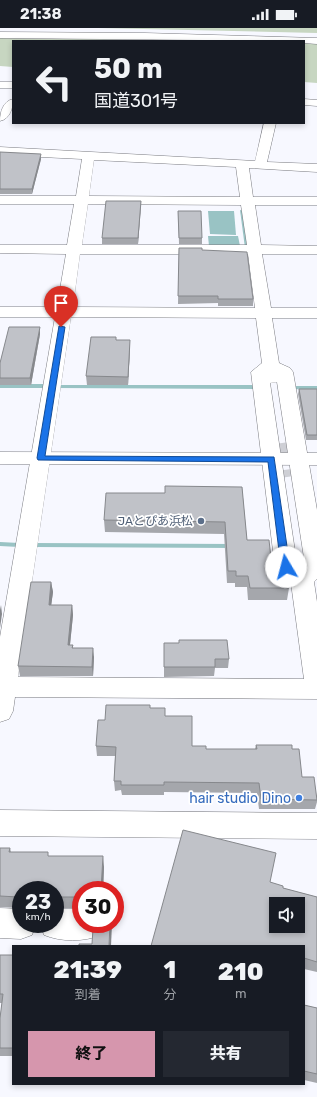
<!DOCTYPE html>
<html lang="ja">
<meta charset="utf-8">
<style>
body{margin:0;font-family:Rubik,"Noto Sans JP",sans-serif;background:#242831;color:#f1f3f6;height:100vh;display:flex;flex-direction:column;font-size:15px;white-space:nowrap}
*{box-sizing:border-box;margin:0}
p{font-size:13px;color:#9ea1a6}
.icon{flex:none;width:22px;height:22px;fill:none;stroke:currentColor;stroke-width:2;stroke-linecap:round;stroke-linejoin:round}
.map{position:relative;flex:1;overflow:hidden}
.details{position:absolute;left:12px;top:917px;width:293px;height:140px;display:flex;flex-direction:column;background:#171b24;border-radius:0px;box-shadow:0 2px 6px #0003}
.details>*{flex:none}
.top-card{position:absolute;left:12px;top:12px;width:293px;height:84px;border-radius:0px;box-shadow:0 2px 6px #0003;background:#171b24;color:#f1f3f6;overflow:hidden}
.fabs{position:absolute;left:269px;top:869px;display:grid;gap:8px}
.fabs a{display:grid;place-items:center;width:36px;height:36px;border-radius:0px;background:#171b24;box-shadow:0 2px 6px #0003;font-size:20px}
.speed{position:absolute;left:12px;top:853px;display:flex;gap:8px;font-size:20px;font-weight:700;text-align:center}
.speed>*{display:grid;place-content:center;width:52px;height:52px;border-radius:50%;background:#171b24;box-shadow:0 2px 6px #0003;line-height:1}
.speed small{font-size:10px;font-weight:400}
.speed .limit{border:6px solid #d22;background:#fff;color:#111}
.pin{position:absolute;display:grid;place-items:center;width:34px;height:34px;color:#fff;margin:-41px -17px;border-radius:50% 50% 50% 0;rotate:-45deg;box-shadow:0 0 4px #0007}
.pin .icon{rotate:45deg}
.me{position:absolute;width:44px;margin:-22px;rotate:352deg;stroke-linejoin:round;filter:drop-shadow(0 0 3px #0008)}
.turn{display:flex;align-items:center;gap:14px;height:84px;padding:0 16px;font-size:18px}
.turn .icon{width:52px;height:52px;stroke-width:2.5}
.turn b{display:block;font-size:28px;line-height:34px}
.eta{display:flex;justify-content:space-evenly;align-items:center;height:68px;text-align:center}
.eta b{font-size:24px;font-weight:800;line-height:28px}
.primary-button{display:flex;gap:8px;margin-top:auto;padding:8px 16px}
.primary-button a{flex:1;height:46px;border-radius:0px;background:#d696ad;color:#111;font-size:16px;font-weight:800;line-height:46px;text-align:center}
.primary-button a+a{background:#242831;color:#f1f3f6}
.status{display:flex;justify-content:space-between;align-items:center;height:28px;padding:0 20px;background:#171b24;direction:ltr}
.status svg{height:11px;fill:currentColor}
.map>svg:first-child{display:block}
.green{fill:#c7d6c1}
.water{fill:#99c3c4}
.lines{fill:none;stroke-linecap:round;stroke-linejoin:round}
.stream{fill:#99c3c4;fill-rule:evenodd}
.street-tunnel{stroke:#cecfd5;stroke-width:18;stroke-dasharray:18 9;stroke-linecap:butt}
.street-casing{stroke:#7b7c82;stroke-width:1}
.highway-casing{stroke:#7b7c82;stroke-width:1}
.street{fill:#fff;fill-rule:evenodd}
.highway{fill:#fff;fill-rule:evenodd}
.wall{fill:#a5a7ac}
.shaded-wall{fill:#86888c}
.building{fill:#c0c2c8;stroke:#86888c;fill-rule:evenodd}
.route{fill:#1a73e8;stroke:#114b97}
.service-dot{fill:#5c6f8a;stroke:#fff;stroke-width:1.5}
.shop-dot{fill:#3f7fe0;stroke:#fff;stroke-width:1.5}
.labels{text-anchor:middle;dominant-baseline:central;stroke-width:3.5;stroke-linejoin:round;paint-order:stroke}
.service-label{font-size:12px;fill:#4e5e75;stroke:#fff;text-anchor:end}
.near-shop-label{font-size:14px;fill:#366cbe;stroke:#fff;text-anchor:end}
</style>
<div class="status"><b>21:38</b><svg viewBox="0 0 49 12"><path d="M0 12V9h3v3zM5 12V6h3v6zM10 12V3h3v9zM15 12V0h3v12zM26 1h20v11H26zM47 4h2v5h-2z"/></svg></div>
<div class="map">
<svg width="317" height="1069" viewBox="0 0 317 1069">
<rect width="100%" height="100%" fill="#f7f8ff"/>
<g class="green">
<polygon points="98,0 317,0 317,5"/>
<polygon points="0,10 245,13 13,13 13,39 0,38"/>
<polygon points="304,15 317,16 317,55 304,54"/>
</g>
<g class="water">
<polygon points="208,183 234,183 236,207 210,206"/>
<polygon points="208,208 238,208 240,218 209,218"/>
</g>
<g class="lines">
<g class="stream">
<polygon points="240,182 244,183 249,220 247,221 245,220"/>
<polygon points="0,356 46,356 49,358 46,360 0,360"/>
<polygon points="57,357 254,357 257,359 254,361 55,360 55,358"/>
<polygon points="295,358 317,358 317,362 293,361 292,360"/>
<polygon points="0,514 19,515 22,517 19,519 0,518"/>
<polygon points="33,515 235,516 238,518 235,520 35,519 33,519 32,517"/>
</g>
<polyline class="street-tunnel" points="282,415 287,449"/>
<defs>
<g id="street">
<rect x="0" y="54" width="13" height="6"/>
<path d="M13,71C13,80 10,91 0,93C0,84 3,73 13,71Z"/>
<polygon points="304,71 317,72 317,78 304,77"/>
<path d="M264,95H276L267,134L317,136V144L249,140L253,169H317V177H255L261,217L317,218V226H262L271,280H317V290H272L279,335L290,340L293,344L317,482V551L314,554L317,574V671L15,669L13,683L9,691L0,694V609L55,289H0V279H57L66,226L0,225V217H67L74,176H0V168H76L82,131L0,127V119L255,133ZM94,132L236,139L240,169L89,168ZM88,176L241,177L247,217H82ZM80,226H248L255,280L73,279ZM71,289L256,290L262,335L251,344L275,539L278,545L291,555L304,651L18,649ZM277,354L304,530H296L270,355Z"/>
<polygon points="0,782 317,785 317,811 0,808"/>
<polygon points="0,880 21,881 21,896 36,896 32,907 21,911 0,910"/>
<path d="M55,881H81V896H105L101,907C84,914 61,914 44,907L40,896H55Z"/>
</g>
<g id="highway">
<polygon points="0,4 145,5 317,10 317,16 304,15 304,13 0,10"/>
<polygon points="0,424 317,425 317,437 0,436"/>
</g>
</defs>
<use href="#street" class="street-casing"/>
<use href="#highway" class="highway-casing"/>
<use href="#street" class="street"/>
<use href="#highway" class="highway"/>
</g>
<g class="wall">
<polygon points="0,124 41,131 32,166 0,166"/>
<polygon points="141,173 138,216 102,216 102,210"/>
<polygon points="178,183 202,210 202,216 179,216"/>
<polygon points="179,220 202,222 253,271 253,278 218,278 218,275 178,276"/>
<polygon points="40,306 31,357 0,357 0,335"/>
<polygon points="116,312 130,320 128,357 87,357 86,348"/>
<polygon points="299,361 317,361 317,412 306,412 298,366"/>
<polygon points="242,459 247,512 272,539 280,542 289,560 287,572 248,572 247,559 235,559 235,555 227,555 224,506 105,504 104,492 165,465"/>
<polygon points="51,554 53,564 51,577 72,577 73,587 70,617 73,617 73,620 94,629 93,648 20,648 18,638"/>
<polygon points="164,615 229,631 228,640 215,640 214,648 164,649"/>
<polygon points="150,680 165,688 192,718 206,721 255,721 256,717 302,749 317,768 317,774 315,781 259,781 257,765 164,764 164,767 122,767 121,762 115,763 114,753 115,728 97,728 96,718 105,692"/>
<polygon points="0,820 10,820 11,824 49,828 104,839 103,862 81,862 81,880 55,880 55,862 21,862 21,880 0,879"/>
<polygon points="270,854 283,860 317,869 317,944 304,941 304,918"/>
<polygon points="0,927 13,927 13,1028 0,1028 0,990 2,975 0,975"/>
<polygon points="304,977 317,980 317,1055 304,1052"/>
</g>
<g class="shaded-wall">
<polygon points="41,126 41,131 32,166 32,161"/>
<polygon points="141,173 141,178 138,216 138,210"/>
<polygon points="40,299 40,306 31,357 30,350"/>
<polygon points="130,312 130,320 128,357 128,349"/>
<polygon points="51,554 53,564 50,587 49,577"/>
<polygon points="1,577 2,586 0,600 0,582"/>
<polygon points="72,577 73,587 69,626 68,617"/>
<polygon points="93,620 94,629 93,648 92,639"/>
<polygon points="103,828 104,839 103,862 101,862"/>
<polygon points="110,896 112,896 111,918 109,918"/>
</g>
<g class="building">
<polygon points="0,124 41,126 32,161 0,161"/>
<polygon points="106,173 141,173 138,210 102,210"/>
<polygon points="178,183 201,183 202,210 179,210"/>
<polygon points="179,220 202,220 202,222 247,224 253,271 218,271 218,268 178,268"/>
<polygon points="9,299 40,299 30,350 0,350 0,335"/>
<polygon points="91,309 116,309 116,312 130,312 128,349 86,348"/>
<polygon points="299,361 317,361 317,407 307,407"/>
<polygon points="165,458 242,459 247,512 269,512 272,539 280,539 280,542 287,542 289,560 250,560 248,548 236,548 236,543 228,543 225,494 104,492 106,465 165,465"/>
<polygon points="31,554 51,554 49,577 72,577 68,617 73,617 72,620 93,620 92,639 18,638"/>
<polygon points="179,612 227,612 229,631 215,631 215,639 164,639 164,615 179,615"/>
<polygon points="106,677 150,677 150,680 165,680 165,688 192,688 192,718 206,718 206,721 257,721 256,717 292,717 292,721 299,721 302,749 314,749 317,772 261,771 259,755 164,754 164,757 121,757 121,753 114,753 116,719 96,718 98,692 105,692"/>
<path d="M183,802L276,825L270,854L283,858V860L317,869V934L304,930V918H151ZM276,876H298V898H276Z"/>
<polygon points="0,820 10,820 9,824 48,824 48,828 103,828 101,862 81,862 81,873 79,869 55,869 55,862 21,862 21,872 20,872 18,869 0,868"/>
<polygon points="102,896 110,896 109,918 79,918 79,916 92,916 93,901 101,897"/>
<polygon points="0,927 13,927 13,1020 0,1020 0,990 3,966 0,966"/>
<polygon points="304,977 317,980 317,1046 304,1043"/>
</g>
<polygon class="route" points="59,298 65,299 45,428 274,429 290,539 289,541 286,542 281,539 268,434 38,432 37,430"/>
<circle class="service-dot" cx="201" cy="493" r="4"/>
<circle class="shop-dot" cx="299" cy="770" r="4"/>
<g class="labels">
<g class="service-label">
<text x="193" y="493">JAとぴあ浜松</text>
</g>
<g class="near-shop-label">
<text x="291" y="770">hair studio Dino</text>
</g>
</g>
</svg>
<div class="fabs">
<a><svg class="icon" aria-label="sound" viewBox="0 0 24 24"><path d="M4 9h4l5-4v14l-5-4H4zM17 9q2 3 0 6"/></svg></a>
</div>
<div class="speed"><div>23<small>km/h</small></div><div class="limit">30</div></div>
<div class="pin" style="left:61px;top:299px;background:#d93025"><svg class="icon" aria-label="arrive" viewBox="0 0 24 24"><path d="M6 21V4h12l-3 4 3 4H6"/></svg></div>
<svg class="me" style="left:286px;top:539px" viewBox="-20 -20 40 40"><circle r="19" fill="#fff"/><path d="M0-13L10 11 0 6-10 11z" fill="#1a73e8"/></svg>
<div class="top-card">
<div class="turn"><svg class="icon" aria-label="left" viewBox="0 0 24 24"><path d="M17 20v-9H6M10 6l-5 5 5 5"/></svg><div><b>50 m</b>国道301号</div></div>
</div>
<section class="details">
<div class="eta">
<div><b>21:39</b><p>到着</p></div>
<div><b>1</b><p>分</p></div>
<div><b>210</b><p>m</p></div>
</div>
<div class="primary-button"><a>終了</a><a>共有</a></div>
</section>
</div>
